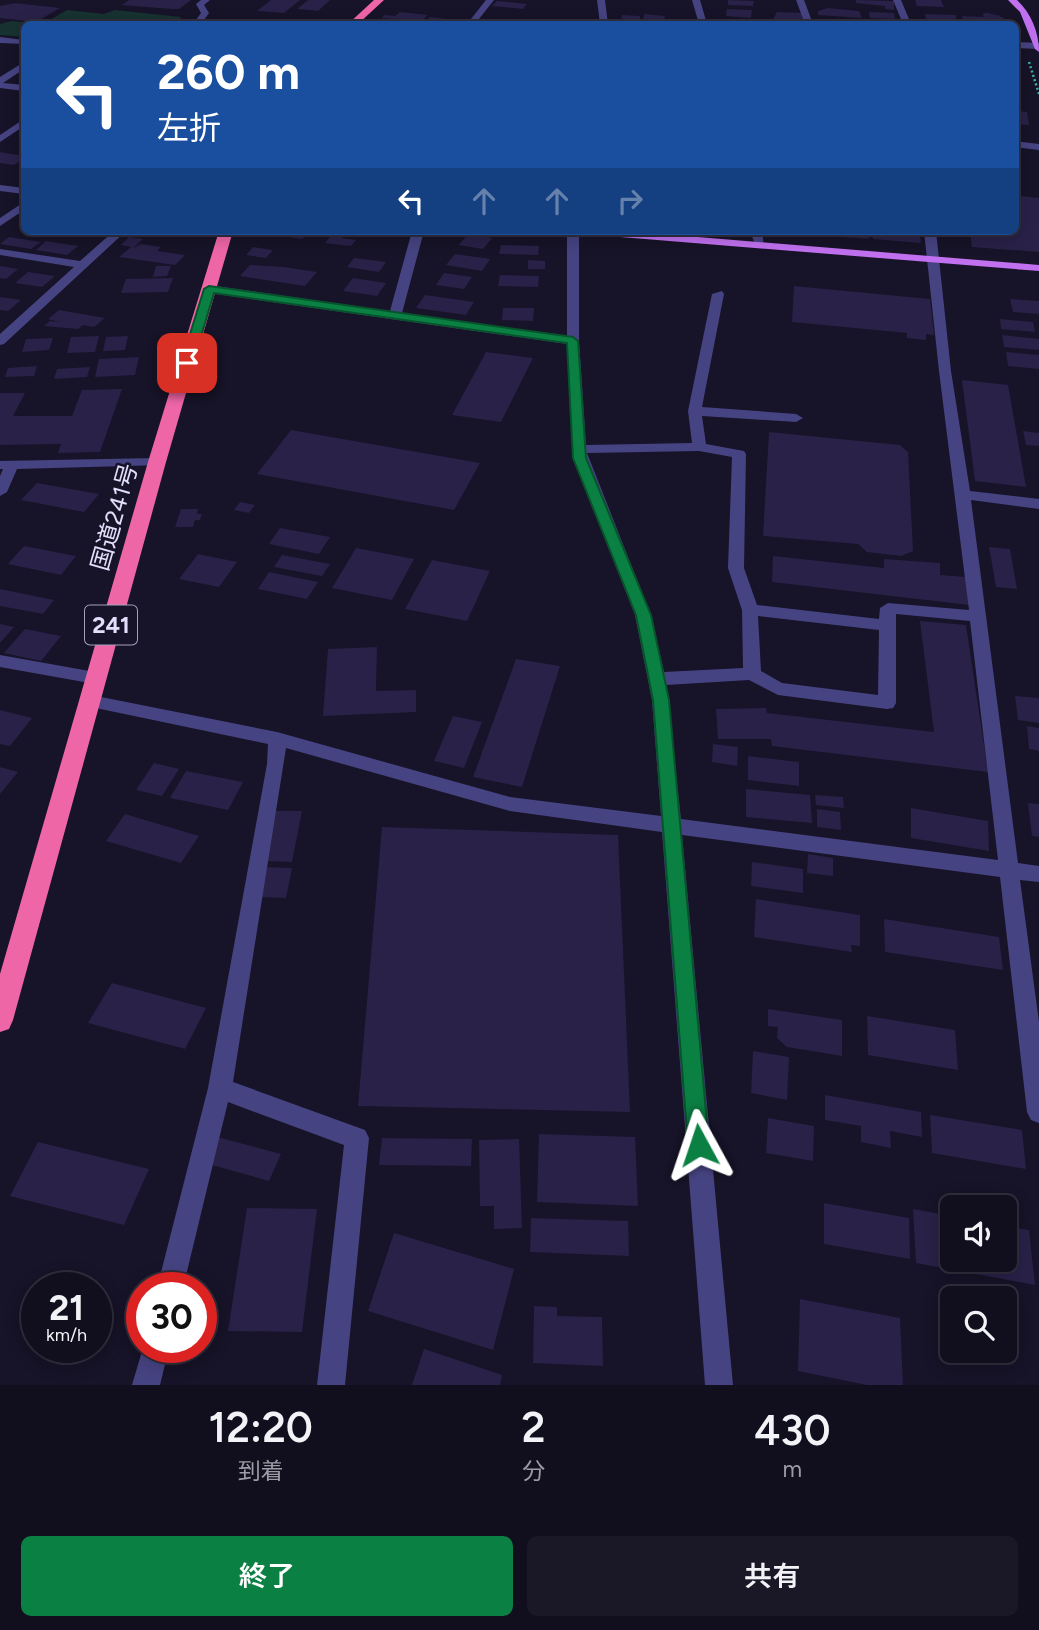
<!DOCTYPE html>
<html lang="ja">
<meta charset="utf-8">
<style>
body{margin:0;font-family:Figtree,"Noto Sans JP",sans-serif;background:#1a1727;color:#f1f3f6;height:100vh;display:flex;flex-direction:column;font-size:26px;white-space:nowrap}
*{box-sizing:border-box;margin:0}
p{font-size:23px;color:#9c9ca4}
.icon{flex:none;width:38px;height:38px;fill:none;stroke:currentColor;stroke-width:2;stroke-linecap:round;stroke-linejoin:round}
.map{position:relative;height:1385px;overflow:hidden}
.panel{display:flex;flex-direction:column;background:#110e1e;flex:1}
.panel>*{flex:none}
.hud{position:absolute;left:21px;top:21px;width:998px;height:214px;border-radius:10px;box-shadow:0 4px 18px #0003,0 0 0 2px #302e3c;background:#1a4fa0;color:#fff;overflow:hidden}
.fabs{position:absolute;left:940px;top:1195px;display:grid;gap:14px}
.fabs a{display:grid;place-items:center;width:77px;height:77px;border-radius:10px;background:#110e1e;box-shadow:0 4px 18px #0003,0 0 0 2px #302e3c;font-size:35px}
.speed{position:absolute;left:21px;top:1272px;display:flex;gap:14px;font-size:35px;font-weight:700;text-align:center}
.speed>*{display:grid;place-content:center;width:91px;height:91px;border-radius:50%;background:#110e1e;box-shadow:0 4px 18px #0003,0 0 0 2px #302e3c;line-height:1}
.speed small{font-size:18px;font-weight:400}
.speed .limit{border:10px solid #d22;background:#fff;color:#111}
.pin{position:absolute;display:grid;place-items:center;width:60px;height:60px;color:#fff;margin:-30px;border-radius:14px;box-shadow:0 4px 10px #0006}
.me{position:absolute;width:77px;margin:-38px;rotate:355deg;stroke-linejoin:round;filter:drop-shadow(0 0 5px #0008)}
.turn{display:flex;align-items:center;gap:24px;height:147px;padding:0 21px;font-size:32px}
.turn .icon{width:91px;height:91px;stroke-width:2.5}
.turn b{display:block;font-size:49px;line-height:60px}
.lanes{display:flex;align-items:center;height:66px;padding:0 21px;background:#0003;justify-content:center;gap:35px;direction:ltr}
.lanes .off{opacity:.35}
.eta{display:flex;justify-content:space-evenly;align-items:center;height:119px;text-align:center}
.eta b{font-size:42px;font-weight:600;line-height:49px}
.cta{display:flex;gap:14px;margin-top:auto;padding:14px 21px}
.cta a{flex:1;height:80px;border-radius:10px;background:#0b8043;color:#fff;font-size:28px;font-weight:600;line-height:80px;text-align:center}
.cta a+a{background:#1a1727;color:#f1f3f6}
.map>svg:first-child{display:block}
.green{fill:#173231}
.building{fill:#292147}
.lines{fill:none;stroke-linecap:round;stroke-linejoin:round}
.path{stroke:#3eb0aa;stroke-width:2.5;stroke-dasharray:2 2.5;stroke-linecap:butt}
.minor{fill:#464382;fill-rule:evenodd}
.major{fill:#c171f0;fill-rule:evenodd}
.highway{fill:#ef66a7;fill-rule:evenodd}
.route{fill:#0b8043;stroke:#07532c;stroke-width:2}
.labels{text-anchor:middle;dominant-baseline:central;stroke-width:5;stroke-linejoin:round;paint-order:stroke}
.shield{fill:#171328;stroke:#a5a1bc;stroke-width:2}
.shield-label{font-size:23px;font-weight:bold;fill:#e2defc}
.street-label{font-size:24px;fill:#e2defc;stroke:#171328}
</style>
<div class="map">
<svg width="1039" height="1385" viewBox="0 0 1039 1385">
<rect width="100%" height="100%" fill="#171328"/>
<polygon class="green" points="67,10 104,14 115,10 181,17 178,24 24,24 24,37 0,35 0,24 11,21 43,24"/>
<g class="building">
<polygon points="129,0 191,0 179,9 171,9 122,5"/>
<polygon points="271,0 300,0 284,13 257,11"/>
<polygon points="308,0 330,0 318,11 297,9"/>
<polygon points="728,0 754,1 753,6 728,5"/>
<polygon points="856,0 894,1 894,10 885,9 885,6 856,3"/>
<polygon points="915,0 941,0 944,7 917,6"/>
<polygon points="497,1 527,4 523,9 492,6"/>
<polygon points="15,3 60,8 36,22 0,18 0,6"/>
<polygon points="828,8 859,11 862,18 818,15 818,11"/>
<polygon points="727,9 752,10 751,18 726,16"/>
<polygon points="400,12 428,15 421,21 381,18 385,15 395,16"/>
<polygon points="777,12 804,13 804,20 773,19"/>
<polygon points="869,12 894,13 895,19 870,18"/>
<polygon points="987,13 1001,16 999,17 1003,17 1005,24 963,22 962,16 985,17 982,14"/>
<polygon points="644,14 665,16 664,22 643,21"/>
<polygon points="925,14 956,15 956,20 926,19"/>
<polygon points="622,15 640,16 640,24 621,23"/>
<polygon points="430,17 457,20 453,24 423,24"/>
<polygon points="1015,111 1027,112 1029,125 1015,124"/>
<polygon points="0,152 24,156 24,158 14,165 0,163"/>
<polygon points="1015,192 1020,193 1020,196 1039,198 1039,252 972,247 970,231 1015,231"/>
<polygon points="273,231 309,231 302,239 270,234"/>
<polygon points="827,231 869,231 869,239 827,236"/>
<polygon points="872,231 919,231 921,243 873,239"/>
<polygon points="333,233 345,235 342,238 356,240 351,246 325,243"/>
<polygon points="468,234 492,238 483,249 459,245"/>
<polygon points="9,237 41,242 31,249 0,244"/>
<polygon points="129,237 143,239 133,248 141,244 161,247 157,251 185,255 175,265 119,257 131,247 121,245"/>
<polygon points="46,241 78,246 67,255 36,250"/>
<polygon points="501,245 539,246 538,255 499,254"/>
<polygon points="253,247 273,250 266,258 246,255"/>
<polygon points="455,254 490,259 482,271 446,265"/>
<polygon points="354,258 386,262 379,272 347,267"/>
<polygon points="528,260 545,261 545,269 528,269"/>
<polygon points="250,265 283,267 317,272 305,286 240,276"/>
<polygon points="0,266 18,269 6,279 0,278"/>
<polygon points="156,266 171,266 167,276 153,277"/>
<polygon points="28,272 55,276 42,287 15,283"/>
<polygon points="444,273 472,277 464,289 436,285"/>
<polygon points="500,275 539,276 538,287 498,286"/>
<polygon points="173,278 168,292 121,293 126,279"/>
<polygon points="353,278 386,283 377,296 343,291"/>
<polygon points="794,286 930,299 934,335 926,334 926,340 907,338 907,333 792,322"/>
<polygon points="425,295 474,302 466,315 416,308"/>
<polygon points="0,297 21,300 8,311 0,310"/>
<polygon points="1010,299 1039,301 1039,314 1013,312"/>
<polygon points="503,308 534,308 533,321 502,320"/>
<polygon points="59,310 105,318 94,327 83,325 78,329 44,326 50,321 60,322 48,319"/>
<polygon points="1000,319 1033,322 1035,332 1001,329"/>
<polygon points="1002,335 1039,339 1039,350 1004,347"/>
<polygon points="99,336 95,352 67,353 71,337"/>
<polygon points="128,336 125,350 103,351 106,337"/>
<polygon points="53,338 49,350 22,352 26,339"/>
<polygon points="486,352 533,358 501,422 452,415"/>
<polygon points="1006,352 1039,355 1039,369 1008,366"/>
<polygon points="139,357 135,375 95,377 99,359"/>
<polygon points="37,366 34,376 5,377 8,368"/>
<polygon points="90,367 87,377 54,379 57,369"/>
<polygon points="962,380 1008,385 1026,487 975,481"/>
<polygon points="122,389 100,452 58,453 61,444 0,445 0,393 25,393 13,416 72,416 82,390"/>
<polygon points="291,430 480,463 454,510 257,474"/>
<polygon points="1023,431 1039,433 1039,446 1026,445"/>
<polygon points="769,432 900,445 908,452 913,551 901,556 867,552 858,544 763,536"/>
<polygon points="37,483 99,494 84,512 21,500"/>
<polygon points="240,502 255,505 249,513 234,510"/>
<polygon points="181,509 198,509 197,514 202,514 200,520 195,520 193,527 175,527"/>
<polygon points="280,528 330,537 319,554 269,544"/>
<polygon points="24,546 76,556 61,575 8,564"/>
<polygon points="989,547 1010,549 1017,589 996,587"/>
<polygon points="356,548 414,559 392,600 332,588"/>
<polygon points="198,554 237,562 219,587 179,579"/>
<polygon points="282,555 330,564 322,576 274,567"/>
<polygon points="773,556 884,568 884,559 940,563 940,575 966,577 969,605 772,582"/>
<polygon points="432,560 490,571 467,621 405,609"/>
<polygon points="269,572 318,582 307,599 258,589"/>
<polygon points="0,589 54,600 43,614 0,606"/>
<polygon points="920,621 966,625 988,772 772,746 771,739 718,739 716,709 766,708 767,713 934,732"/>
<polygon points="0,624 14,627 0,643"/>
<polygon points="25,629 61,636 41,661 4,653"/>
<polygon points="377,647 376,691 416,690 416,712 323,716 328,649"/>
<polygon points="516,659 560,666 522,787 473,777"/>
<polygon points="1015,696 1039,698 1039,723 1018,720"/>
<polygon points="0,710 32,718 10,746 0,744"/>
<polygon points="453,716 482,722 464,768 434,761"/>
<polygon points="1027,726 1039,728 1039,751 1029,749"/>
<polygon points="713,744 738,747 737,766 712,762"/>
<polygon points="748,756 799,762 799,786 748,780"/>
<polygon points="154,763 179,769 162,796 136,790"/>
<polygon points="0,767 18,772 0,794"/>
<polygon points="186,771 243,782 228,810 170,798"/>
<polygon points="746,789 810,795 812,823 746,817"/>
<polygon points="815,795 843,797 844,808 816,805"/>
<polygon points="1028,803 1039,804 1039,837 1032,836"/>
<polygon points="911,808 988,821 989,851 911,838"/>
<polygon points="817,809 840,812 841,830 817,827"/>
<polygon points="276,811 302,811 292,862 265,861"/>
<polygon points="125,814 199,836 181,863 106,841"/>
<polygon points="382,827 618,835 630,1112 358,1106"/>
<polygon points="808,854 833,858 833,876 807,873"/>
<polygon points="752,862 803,869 803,893 751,886"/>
<polygon points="264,867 292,868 286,898 257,897"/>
<polygon points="756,899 860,915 860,946 851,945 852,952 754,937"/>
<polygon points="884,919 999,937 1003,970 885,952"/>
<polygon points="112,983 206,1008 185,1049 88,1023"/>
<polygon points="768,1009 842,1020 842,1056 787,1047 777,1038 778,1027 768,1026"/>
<polygon points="867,1016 955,1030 958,1070 868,1055"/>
<polygon points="753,1051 789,1057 787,1100 751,1093"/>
<polygon points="825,1095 921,1112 922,1137 890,1131 891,1148 861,1142 861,1126 825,1120"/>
<polygon points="930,1115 1022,1130 1026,1169 932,1153"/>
<polygon points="768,1118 814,1126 813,1161 766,1153"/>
<polygon points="206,1134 281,1154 269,1181 194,1160"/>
<polygon points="539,1134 635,1137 638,1206 537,1202"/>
<polygon points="382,1138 472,1139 471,1166 379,1165"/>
<polygon points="519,1139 522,1228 494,1229 494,1206 480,1206 479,1140"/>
<polygon points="38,1142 149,1169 124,1225 10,1196"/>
<polygon points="824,1203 909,1218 910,1259 824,1244"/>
<polygon points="247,1208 317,1209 302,1332 228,1331"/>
<polygon points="913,1209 952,1216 952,1260 1004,1260 1004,1226 1029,1230 1035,1285 916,1263"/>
<polygon points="531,1218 628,1221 629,1256 530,1252"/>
<polygon points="394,1233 514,1269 493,1350 368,1311"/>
<polygon points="800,1299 900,1318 903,1385 867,1385 798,1371"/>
<polygon points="534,1306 557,1307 557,1316 602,1317 603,1366 533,1363"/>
<polygon points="424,1349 502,1375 500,1385 412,1385"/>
</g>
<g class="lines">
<polyline class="path" points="1029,62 1039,94"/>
<g class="minor">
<polygon points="201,0 210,0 204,5 209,13 201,24 193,24 201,13 196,4"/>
<polygon points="486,0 494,0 475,24 467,24"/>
<polygon points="597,0 605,0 608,24 600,24"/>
<polygon points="692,0 700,0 707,24 699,24"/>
<polygon points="796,0 804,0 813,24 805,24"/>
<polygon points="893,0 901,0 911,24 903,24"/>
<polygon points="0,37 24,40 24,44 0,43"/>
<polygon points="1015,42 1039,43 1039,49 1015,48"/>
<polygon points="24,62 24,69 3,83 24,85 24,91 0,88 0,77"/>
<polygon points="24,119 24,126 0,142 0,135"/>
<polygon points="1015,141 1039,144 1039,150 1015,147"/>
<polygon points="0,185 24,188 24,194 0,191"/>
<polygon points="24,202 24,210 0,226 0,218"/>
<polygon points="114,231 126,231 4,344 0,345 0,334 74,267 0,255 0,249 80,261"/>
<path d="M412,231H424L402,313L567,336V231H579V341L586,445L692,443L688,411L712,294L722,291L724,294L702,407L796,414L803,418L796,422L702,416L706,444L744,451L746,454L744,568L757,605L879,619L880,608L888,603L969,610L939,371L924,231H936L951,371L970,491L1039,499V509L971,500L1018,863L1039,866V882L1020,880L1039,1022V1123L1031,1120L1027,1112L1000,877L682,835L733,1385H705L662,832L510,811L286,748L233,1082L365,1130L369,1138L345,1385H317L344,1145L228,1102L183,1288H157L208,1088L267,764L268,744L91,707L85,706L82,701L85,696L91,695L277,732L510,797L661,816L652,700L635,615L573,458L567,344L209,293L203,289L209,285L390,311ZM699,451L732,457L728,568L742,610L743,668L664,672L651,615L587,453ZM896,614L970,621L998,860L681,819L666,685L749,680L778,695L887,709L893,708L896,703ZM758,616L879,630L878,695L782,683L761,671Z"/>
<polygon points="750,231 762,231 764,247 756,247"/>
<polygon points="157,458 162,459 162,465 17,469 7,492 0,496 0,476 3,469 0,469 0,461"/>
<polygon points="0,655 95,672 104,678 95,684 0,667"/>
<polygon points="143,1348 169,1348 160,1385 132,1385"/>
</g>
<g class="major">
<path d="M1008,0H1017C1031,13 1039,32 1039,52L1035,49L1020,12Z"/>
<polygon points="578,231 625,231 1039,265 1039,271 584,234"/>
</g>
<g class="highway">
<polygon points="374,0 384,0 358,24 348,24"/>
<polygon points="219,231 233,231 166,462 13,1020 9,1029 0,1032 0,974 148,462"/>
</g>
</g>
<polygon class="route" points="209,286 573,337 578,341 586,458 651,615 669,700 709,1145 706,1152 699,1155 691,1152 688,1145 653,700 636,615 573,458 567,343 214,293 193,363 183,366 181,363 204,289"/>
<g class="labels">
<rect class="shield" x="85" y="605.5" width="52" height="39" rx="5"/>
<g class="shield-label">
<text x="111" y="625">241</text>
</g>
<g class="street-label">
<text transform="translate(114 517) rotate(-74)">国道241号</text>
</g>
</g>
</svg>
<div class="fabs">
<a><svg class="icon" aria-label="sound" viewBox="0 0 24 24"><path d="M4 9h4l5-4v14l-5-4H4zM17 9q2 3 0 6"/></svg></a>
<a><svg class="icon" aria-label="search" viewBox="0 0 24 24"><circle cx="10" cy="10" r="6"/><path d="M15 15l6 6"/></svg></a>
</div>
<div class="speed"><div>21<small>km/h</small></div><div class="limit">30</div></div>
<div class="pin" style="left:187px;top:363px;background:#d93025"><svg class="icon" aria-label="arrive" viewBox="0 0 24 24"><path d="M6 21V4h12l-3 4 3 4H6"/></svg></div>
<svg class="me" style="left:699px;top:1145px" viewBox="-20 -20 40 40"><path d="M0-17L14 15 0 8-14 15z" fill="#0b8043" stroke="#fff" stroke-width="4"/></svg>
<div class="hud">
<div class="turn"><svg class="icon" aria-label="left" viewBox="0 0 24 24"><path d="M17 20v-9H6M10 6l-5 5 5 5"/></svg><div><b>260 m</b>左折</div></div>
<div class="lanes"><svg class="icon" aria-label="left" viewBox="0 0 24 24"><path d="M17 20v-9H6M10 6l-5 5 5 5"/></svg><svg class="icon off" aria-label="ahead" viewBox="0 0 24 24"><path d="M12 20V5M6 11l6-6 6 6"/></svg><svg class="icon off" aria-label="ahead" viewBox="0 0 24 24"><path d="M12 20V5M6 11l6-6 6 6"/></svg><svg class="icon off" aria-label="right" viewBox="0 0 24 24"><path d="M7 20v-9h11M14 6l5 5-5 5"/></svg></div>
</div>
</div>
<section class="panel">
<div class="eta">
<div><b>12:20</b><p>到着</p></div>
<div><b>2</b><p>分</p></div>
<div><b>430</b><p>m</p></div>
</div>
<div class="cta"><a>終了</a><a>共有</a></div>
</section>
